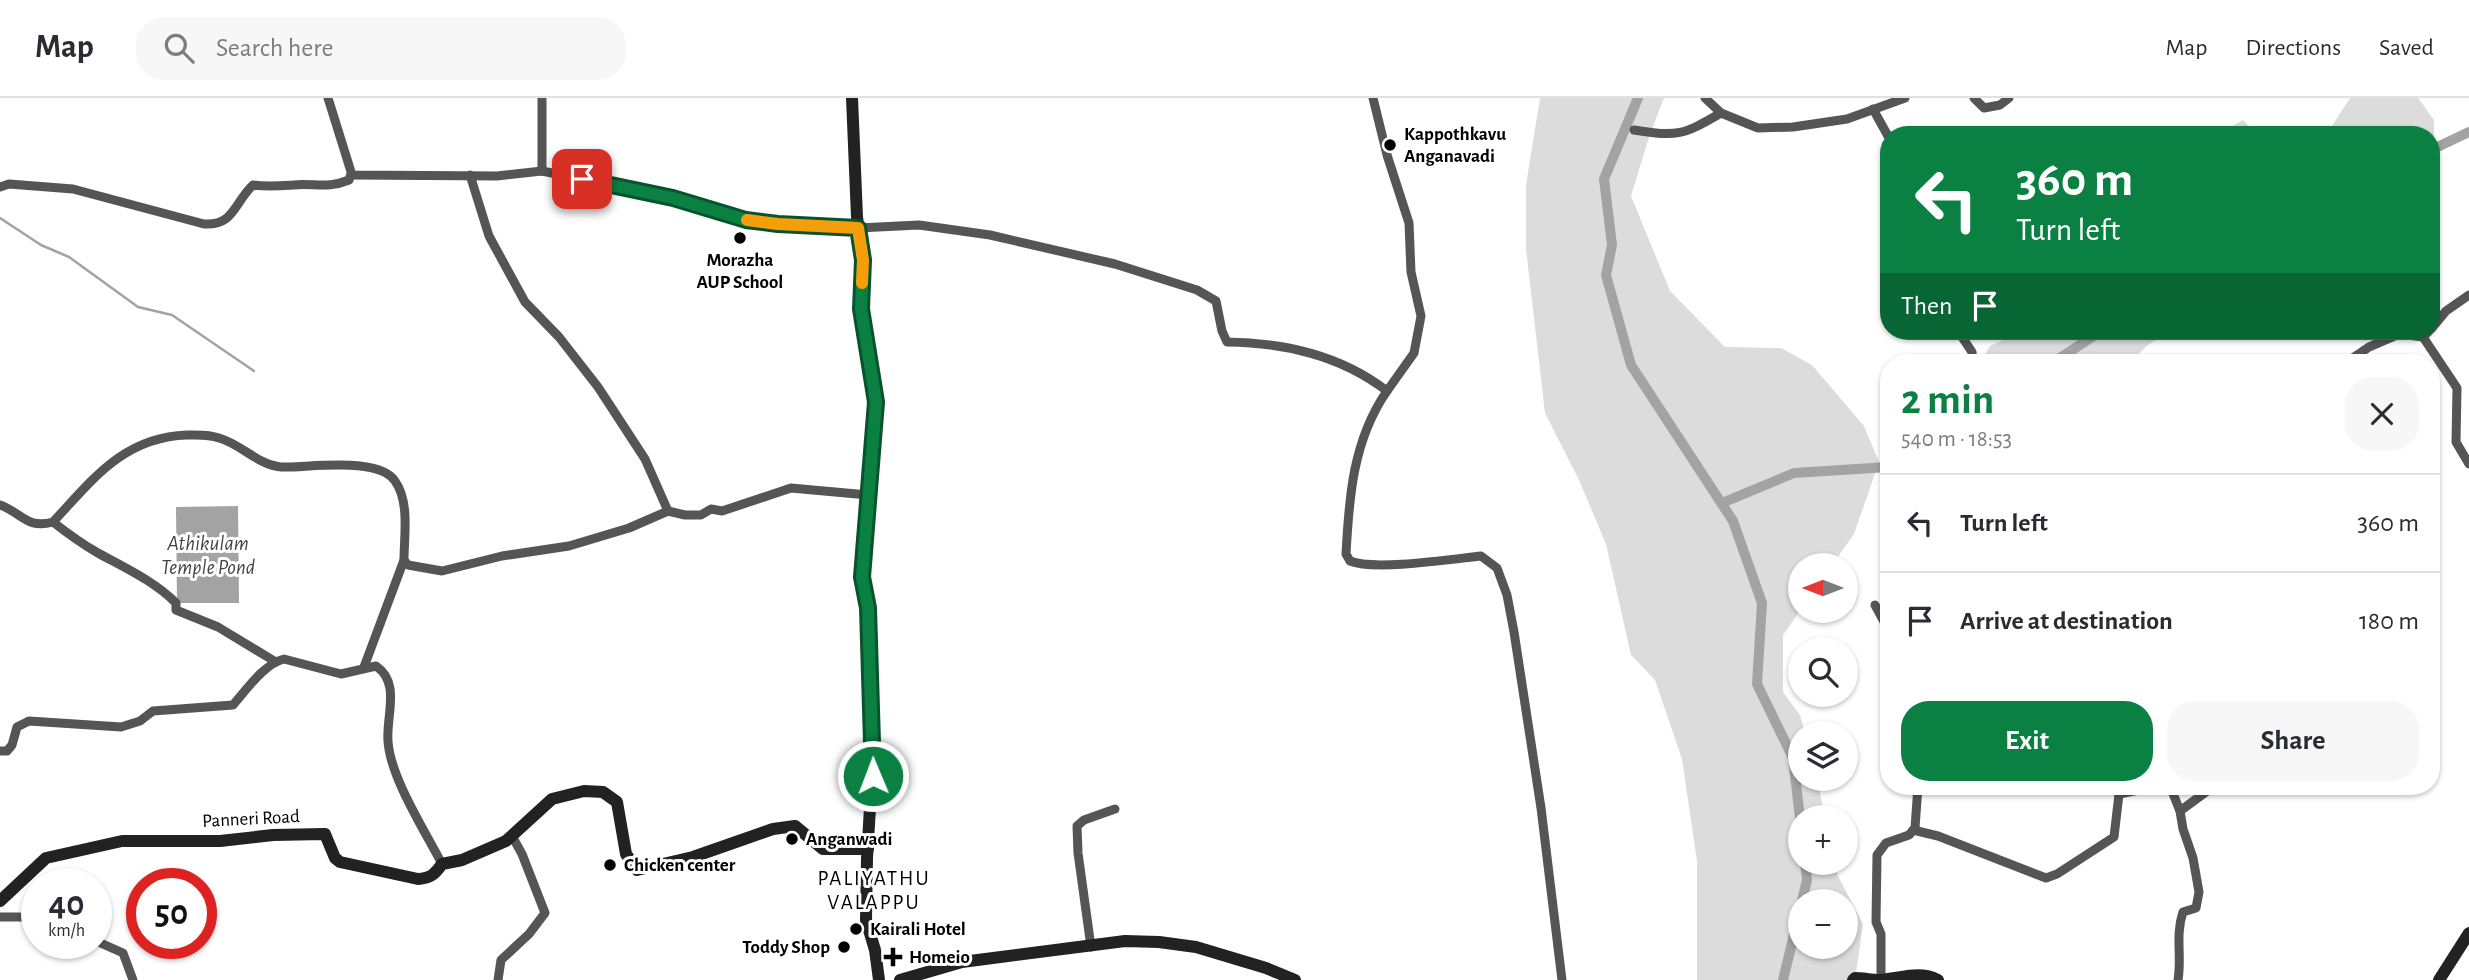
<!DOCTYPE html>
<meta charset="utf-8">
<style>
body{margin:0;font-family:"Alegreya Sans",sans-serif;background:#f7f7f7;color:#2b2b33;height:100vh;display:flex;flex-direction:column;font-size:26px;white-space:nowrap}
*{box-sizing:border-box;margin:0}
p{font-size:23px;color:#7c7c81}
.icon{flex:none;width:38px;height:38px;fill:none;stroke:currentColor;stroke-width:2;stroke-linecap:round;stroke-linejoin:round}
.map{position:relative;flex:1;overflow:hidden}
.details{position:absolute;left:1880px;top:256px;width:560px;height:441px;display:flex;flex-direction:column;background:#fff;border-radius:28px;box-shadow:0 2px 5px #0004}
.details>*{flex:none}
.hud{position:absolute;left:1880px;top:28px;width:560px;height:214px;border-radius:28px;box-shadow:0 2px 5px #0004;background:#0b8043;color:#fff;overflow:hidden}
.needle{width:46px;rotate:270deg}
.buttons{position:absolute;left:1788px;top:455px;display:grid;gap:14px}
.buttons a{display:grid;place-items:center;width:70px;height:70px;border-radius:50%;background:#fff;box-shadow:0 2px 5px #0004;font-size:35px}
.speed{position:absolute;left:21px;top:770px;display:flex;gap:14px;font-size:35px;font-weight:700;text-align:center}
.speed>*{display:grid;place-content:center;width:91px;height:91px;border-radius:50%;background:#fff;box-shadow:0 2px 5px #0004;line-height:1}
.speed small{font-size:18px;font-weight:400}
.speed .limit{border:10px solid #d22;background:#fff;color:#111}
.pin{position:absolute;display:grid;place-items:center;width:60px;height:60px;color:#fff;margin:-30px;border-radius:14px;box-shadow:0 4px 10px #0006}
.me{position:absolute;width:77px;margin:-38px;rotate:359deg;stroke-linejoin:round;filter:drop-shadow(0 0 5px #0008)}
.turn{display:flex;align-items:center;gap:24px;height:147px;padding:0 21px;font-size:32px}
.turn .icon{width:91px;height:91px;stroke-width:2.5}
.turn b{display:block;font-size:49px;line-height:60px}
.then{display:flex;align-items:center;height:66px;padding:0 21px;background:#0003;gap:14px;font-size:26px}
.round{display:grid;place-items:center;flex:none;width:74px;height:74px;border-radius:28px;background:#f7f7f7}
.summary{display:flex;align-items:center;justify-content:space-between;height:119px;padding:0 21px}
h1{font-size:42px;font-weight:600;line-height:52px;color:#0b8043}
.cta{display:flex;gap:14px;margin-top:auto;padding:14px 21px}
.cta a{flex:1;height:80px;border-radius:28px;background:#0b8043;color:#fff;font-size:28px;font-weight:600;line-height:80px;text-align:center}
.cta a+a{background:#f7f7f7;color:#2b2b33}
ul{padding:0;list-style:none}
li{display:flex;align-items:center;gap:21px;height:98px;padding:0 21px;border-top:2px solid #e1e1e2}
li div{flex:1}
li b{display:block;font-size:26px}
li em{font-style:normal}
header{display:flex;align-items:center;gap:42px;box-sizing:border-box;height:98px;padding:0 35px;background:#fff;border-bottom:2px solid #e1e1e2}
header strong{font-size:33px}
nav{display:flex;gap:38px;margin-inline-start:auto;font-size:24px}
.search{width:490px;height:63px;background:#f7f7f7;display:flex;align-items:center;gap:18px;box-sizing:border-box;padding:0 24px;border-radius:28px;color:#7c7c81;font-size:26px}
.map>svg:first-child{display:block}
.green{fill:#dcdcdc;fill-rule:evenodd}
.water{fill:#a3a3a3}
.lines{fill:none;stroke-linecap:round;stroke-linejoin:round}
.stream{stroke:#a3a3a3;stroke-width:2.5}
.canal{stroke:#a3a3a3;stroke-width:10}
.street{stroke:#555;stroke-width:9}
.secondary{stroke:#222;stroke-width:12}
.route-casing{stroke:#07532c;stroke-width:18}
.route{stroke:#0b8043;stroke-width:12}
.slow{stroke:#f59e0b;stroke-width:12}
.poi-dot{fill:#000;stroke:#fff;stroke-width:2.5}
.labels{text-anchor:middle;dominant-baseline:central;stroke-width:6;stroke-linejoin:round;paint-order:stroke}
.poi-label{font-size:19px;font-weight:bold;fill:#000;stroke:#fff;text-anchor:start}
.street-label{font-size:19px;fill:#000;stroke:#fff}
.water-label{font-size:21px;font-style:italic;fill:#444;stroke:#fff}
.neighbourhood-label{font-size:21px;letter-spacing:2px;fill:#000;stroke:#fff}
</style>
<header>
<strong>Map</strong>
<div class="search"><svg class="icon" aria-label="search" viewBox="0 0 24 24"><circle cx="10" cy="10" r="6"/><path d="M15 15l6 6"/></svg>Search here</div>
<nav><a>Map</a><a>Directions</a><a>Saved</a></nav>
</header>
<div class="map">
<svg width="2469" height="882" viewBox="0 0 2469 882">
<rect width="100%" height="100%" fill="#fff"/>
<g class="green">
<path d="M1540,0H1664L1649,39L1631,98L1670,193L1725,249L1781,250L1812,267L1864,328L1879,364L1854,436L1832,467H1801V511L1783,537V594L1800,617L1805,635H1801V681H1817L1825,719H1801V765H1835L1838,778L1863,826L1855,882H1697V763L1682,661L1655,582L1631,557L1606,446L1579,382L1545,315L1526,151V87ZM1801,803H1846V849H1801Z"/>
<polygon points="2350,0 2418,0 2434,22 2434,102 2431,105 2431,37 2321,37 2330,31"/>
<polygon points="2243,22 2257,37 2217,37"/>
<polygon points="2009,233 2173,233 2149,246 2130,264 1980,264 1990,248 2003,242"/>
</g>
<polygon class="water" points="238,408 239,505 177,505 176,409"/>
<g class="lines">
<polyline class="stream" points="0,120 41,147 69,159 138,209 172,217 254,273"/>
<g class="canal">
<polyline points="1638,0 1604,81 1612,147 1606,177 1631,267 1733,423 1762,505 1757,586 1793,660 1801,729"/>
<polyline points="2431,52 2469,34"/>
<polyline points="2054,264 2101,233"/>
<polyline points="1722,405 1794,375 1888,369"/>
<polyline points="1802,803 1807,782 1805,765"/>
<polyline points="1783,882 1801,808"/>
</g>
<g class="street">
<path d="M328,0L352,77L497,78L542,73L673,100L746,122L778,126L858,130L919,127L990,137L1115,166L1197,192L1216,203L1222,233L1227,244C1285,245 1340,257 1387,293C1353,342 1349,399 1346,456L1350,463C1374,473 1453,461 1481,458L1497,470L1507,497L1514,534L1541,710L1562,882"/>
<polyline points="1373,0 1387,57 1409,125 1411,174 1421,218 1414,255 1387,293"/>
<polyline points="1705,0 1721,15 1758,30 1793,29 1847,21 1905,0"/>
<polyline points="1974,0 1984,10 2000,7 2009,0"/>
<polyline points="1873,11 1888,38"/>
<path d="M1634,32C1678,39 1683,37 1721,15"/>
<polyline points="542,73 542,0"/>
<polyline points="470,77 489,138 525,204 559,239 598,289 645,361 668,413"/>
<path d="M0,89L9,86L73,91L204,126C234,128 234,105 253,87C267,89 278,88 293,87C315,85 327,91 349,82L351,76"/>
<polyline points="2431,231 2446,213 2469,197"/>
<polyline points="1958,233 1972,254 1973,264"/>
<polyline points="2423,239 2457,290 2456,344 2469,366"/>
<polyline points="2347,264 2369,249 2399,236 2423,239 2429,233"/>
<path d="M0,407C22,415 26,431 53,424C67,435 82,446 98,455C125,470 154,483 176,505V512L218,529L276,564"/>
<path d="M53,424C93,381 124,339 187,337C198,337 208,336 219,340C241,346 258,367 281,369C308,370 378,358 395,383C410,404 404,438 404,462L408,467L442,473L502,458L569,448L629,430L668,413L685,417H701L711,411L722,413L791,390L868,397"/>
<polyline points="1875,507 1888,531"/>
<polyline points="364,569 404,462"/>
<path d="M0,653H7L12,647L17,629L29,623L121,629L140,623L153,613L233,607C247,591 264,566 284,561L341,576L376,568C401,585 386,617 388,643C390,679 425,733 442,766"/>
<path d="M2170,688L2180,713L2183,731L2193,760L2199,794L2196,810L2183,814C2175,837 2182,859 2178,882"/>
<polyline points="2180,713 2214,688"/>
<polyline points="1913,732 1938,738 2046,780 2057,776 2114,739 2119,696 2159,688"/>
<polyline points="0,819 37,819"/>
<polyline points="96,843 123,855 133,882"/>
<polyline points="1091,849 1078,755 1077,728 1084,722 1115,711"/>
<polyline points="498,882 501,862 529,836 545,815 522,756 512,738"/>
<polyline points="1881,882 1881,836 1876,824 1877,757 1886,745 1909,737 1915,730 1918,688"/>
</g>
<g class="secondary">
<polyline points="852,0 857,119 863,162 861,211 876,304 862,479 868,510 869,596 873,659 867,760 866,822 875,852 879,882"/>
<path d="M0,803L46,760L122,743H220L273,737L325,736L335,760L340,764L418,781C431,780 435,776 442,766L462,762L506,743L552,701L584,693L603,694L617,704L626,756L637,772L693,759L773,731L795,728L823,751H868"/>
<polyline points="900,882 962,864 1125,843 1159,844 1196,849 1266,870 1295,882"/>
<path d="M1853,882L1855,880C1863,880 1871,882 1879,882C1899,881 1919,872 1938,882"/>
<polyline points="2439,882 2469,835"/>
</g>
</g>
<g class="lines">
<defs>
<polyline id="route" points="582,81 673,100 746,122 778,126 858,130 863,162 861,211 876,304 862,479 868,510 873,678"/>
</defs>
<use href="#route" class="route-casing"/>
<use href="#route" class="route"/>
<polyline class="slow" points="747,122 778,126 858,130 863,162 862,185"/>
</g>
<g class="poi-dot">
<circle cx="1390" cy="47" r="7"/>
<circle cx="740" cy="140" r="7"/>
<circle cx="792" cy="741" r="7"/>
<circle cx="610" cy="767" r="7"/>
<circle cx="856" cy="831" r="7"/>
<circle cx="844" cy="849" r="7"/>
<path d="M889.5 848.5h7v7h7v7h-7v7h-7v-7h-7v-7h7z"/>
</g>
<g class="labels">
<g class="poi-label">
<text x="1404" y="36">Kappothkavu<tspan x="1404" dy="22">Anganavadi</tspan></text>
<text x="740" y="162" text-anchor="middle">Morazha<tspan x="740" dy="22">AUP School</tspan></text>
<text x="806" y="741">Anganwadi</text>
<text x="624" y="767">Chicken center</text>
<text x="870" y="831">Kairali Hotel</text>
<text x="830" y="849" text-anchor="end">Toddy Shop</text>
<text x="909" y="859">Homeio</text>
</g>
<g class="street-label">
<text transform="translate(251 721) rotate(-3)">Panneri Road</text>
</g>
<g class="water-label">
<text x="208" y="445">Athikulam<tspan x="208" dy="24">Temple Pond</tspan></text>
</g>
<g class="neighbourhood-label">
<text x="874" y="780">PALIYATHU<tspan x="874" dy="24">VALAPPU</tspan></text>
</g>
</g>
</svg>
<div class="buttons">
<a><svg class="needle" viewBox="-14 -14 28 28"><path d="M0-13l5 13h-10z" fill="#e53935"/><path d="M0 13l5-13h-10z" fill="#7c7c81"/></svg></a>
<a><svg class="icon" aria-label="search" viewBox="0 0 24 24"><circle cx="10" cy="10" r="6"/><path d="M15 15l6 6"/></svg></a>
<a><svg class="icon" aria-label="layers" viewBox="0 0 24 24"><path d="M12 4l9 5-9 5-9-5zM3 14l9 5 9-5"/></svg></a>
<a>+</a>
<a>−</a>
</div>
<div class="speed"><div>40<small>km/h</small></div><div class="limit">50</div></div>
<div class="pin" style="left:582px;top:81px;background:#d93025"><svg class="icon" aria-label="arrive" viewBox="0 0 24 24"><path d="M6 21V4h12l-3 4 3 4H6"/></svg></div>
<svg class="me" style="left:873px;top:678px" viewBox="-20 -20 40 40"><circle r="17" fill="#0b8043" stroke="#fff" stroke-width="3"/><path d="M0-11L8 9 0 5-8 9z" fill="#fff"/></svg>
<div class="hud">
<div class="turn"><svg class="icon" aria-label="left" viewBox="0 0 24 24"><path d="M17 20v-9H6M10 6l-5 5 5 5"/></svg><div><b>360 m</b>Turn left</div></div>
<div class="then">Then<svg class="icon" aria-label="arrive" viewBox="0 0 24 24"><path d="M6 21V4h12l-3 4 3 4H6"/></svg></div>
</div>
<section class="details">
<div class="summary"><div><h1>2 min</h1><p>540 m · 18:53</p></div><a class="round"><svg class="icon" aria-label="close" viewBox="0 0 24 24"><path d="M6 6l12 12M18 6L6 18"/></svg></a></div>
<ul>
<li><svg class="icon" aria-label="left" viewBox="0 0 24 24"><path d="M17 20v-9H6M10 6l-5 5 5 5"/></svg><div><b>Turn left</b></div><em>360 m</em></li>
<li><svg class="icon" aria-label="arrive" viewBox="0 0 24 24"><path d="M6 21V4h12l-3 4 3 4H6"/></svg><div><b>Arrive at destination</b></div><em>180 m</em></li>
</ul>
<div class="cta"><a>Exit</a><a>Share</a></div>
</section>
</div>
